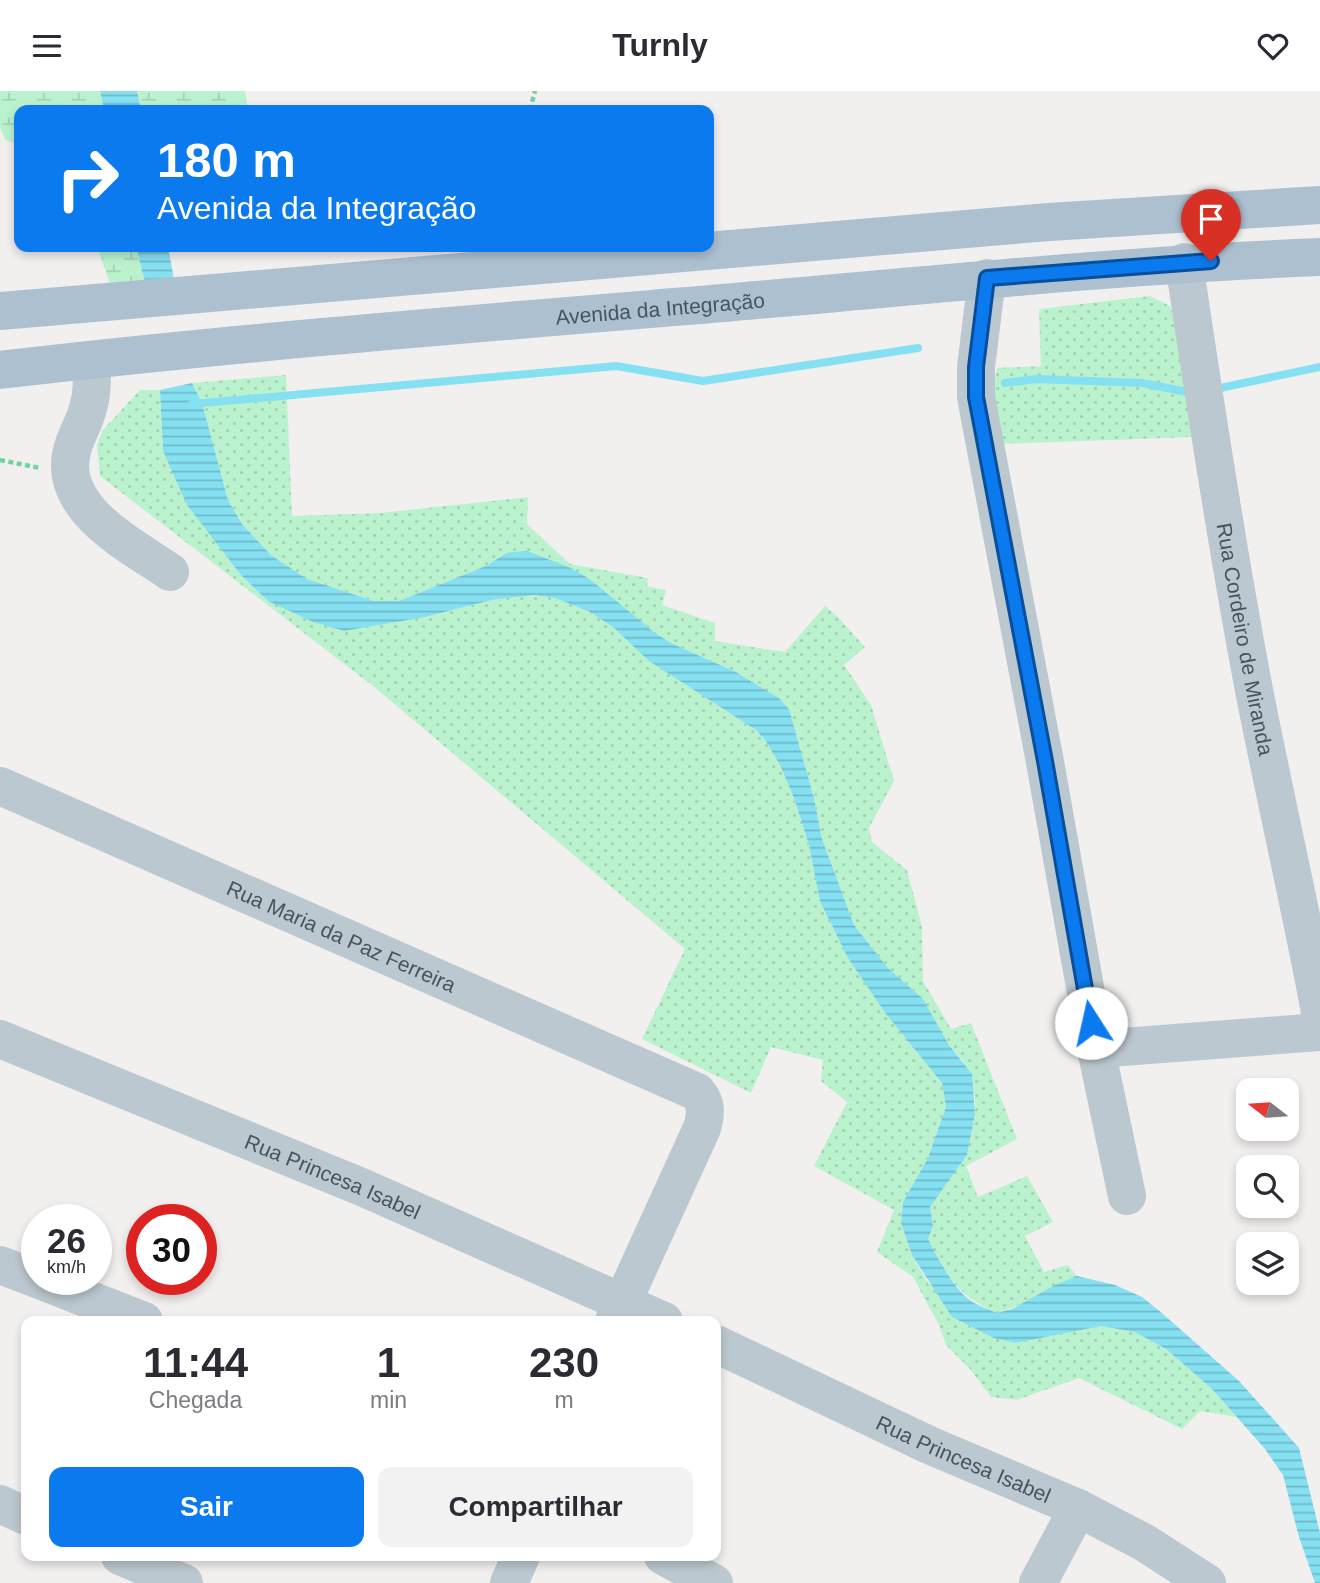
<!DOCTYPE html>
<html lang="pt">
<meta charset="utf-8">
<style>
body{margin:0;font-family:Arial,sans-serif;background:#f2f2f3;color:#2b2b33;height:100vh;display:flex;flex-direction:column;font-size:26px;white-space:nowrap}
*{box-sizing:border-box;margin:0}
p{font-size:23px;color:#7c7c81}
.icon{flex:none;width:38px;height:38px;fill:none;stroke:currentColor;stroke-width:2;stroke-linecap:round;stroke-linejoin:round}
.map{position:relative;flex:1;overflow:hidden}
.sheet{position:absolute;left:21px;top:1225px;width:700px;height:245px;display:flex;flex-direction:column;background:#fff;border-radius:14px;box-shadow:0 4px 10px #0003}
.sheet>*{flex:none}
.top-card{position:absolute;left:14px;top:14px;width:700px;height:147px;border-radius:14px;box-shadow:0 4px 10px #0003;background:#0c7aef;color:#fff;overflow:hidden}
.needle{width:46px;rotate:287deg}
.buttons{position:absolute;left:1236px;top:987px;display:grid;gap:14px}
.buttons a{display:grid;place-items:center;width:63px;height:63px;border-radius:14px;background:#fff;box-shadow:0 4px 10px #0003;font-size:35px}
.speed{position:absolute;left:21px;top:1113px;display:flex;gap:14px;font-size:35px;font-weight:700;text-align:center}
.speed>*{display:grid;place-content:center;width:91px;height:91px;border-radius:50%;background:#fff;box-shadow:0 4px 10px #0003;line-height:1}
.speed small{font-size:18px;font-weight:400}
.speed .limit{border:10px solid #d22;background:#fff;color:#111}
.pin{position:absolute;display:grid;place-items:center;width:60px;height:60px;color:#fff;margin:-72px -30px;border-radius:50% 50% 50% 0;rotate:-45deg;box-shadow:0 0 7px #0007}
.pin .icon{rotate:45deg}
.me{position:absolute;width:77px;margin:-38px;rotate:350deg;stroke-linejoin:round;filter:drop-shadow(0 0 5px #0008)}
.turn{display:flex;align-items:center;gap:24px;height:147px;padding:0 28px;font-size:32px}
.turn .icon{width:91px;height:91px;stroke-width:2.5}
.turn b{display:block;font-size:49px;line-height:60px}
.eta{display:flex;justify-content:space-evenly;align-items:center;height:119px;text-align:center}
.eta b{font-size:42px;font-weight:700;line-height:49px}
.button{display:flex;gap:14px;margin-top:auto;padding:14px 28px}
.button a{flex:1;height:80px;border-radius:14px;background:#0c7aef;color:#fff;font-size:28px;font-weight:700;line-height:80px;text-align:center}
.button a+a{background:#f2f2f3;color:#2b2b33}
header{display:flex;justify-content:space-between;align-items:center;height:91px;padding:0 28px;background:#fff;font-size:32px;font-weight:700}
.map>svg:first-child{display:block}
.grass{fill:url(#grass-dots)}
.wetland{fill:url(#wetland-marsh)}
.water{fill:url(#water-rules)}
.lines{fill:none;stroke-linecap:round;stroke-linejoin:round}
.stream{stroke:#85e0f2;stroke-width:8}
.path{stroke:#70d39e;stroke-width:4.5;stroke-dasharray:5 3.5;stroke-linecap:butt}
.minor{stroke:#bcc8cf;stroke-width:38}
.major{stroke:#adc0d0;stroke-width:38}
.route-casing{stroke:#084f9b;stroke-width:18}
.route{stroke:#0c7aef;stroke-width:12}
.labels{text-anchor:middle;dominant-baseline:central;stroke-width:5;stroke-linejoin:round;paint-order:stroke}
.street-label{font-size:21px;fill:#46545e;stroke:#fff}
</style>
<header><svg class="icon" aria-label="menu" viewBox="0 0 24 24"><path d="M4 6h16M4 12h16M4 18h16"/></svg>Turnly<svg class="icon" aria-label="heart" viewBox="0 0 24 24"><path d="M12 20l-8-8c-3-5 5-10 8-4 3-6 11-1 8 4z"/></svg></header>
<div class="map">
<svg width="1320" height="1492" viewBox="0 0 1320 1492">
<defs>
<pattern id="grass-dots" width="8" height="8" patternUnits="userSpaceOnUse" patternTransform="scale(1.75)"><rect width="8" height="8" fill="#bbf2ce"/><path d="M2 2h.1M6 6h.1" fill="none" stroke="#a2d1b3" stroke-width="1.8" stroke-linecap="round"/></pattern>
<pattern id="wetland-marsh" width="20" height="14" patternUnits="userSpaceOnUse" patternTransform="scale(1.75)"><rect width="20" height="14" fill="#bbf2ce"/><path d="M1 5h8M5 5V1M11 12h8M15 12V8" fill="none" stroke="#a2d1b3"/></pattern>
<pattern id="water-rules" width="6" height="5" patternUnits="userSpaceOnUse" patternTransform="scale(1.75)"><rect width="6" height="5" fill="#85e0f2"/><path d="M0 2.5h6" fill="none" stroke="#6fb8c7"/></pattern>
</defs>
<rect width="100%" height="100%" fill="#f2efef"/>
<g class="grass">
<polygon points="1150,205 1170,215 1177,234 1192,346 999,353 990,314 997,277 1041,275 1039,218"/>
<path d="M286,284L292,425L381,422L528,406L527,433L570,473L648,487L647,495L666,499L662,514L715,532V550L785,561L825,515L838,526L865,556L844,574L871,614L894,690L869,737L872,751L907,779L922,836L923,890L951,938L971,932L1017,1048L966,1075L978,1106L1027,1085L1053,1131L1025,1145L1044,1181L1068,1174L1077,1185C1050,1196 1025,1214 997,1222C960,1207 945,1183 928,1148L933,1135L929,1116L967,1064L975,1023V1005L963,970L949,954L923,908L888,877L854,834L822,748L814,707L789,618L779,607L736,581L673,553L655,542L571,477L506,462L488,474L399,510H374L307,488L271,464L242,433L228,409L202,312L192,292Z"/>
<polygon points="140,299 160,299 163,360 225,463 241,484 268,510 425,526 492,509 534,504 555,507 590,521 613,536 650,570 756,639 765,649 780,674 794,707 809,754 886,923 942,992 946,1016 928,1067 903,1111 901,1132 912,1165 929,1193 1016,1252 1101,1235 1135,1241 1166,1258 1212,1298 1236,1326 1200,1320 1182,1338 1079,1287 1016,1309 991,1306 970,1278 946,1254 939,1234 913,1186 877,1161 894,1119 814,1075 847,1011 821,990 823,969 771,956 751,1002 642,948 685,858 373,595 100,385 97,354 103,339"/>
</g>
<g class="wetland">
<polygon points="0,0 100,0 104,19 19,19 19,53 5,49 0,36"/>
<polygon points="137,0 245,0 248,19 141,19"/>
<polygon points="97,156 136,156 145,191 111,195"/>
</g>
<g class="water">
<polygon points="100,0 137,0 141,19 104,19"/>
<polygon points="136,156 168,156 174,188 145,191"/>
<path d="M192,292L202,312L228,409L242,433L271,464L307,488L374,510H399L488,474L506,462L527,460L571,477L591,489L655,542L673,553L736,581L779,607L789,618L814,707L822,748L854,834L888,877L923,908L949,954L972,983L975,1023L967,1064L930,1116L933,1135L928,1148C937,1166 954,1198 971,1210C979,1215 988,1218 997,1222L1012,1218L1053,1195L1077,1185L1115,1194L1142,1206L1163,1223L1239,1290L1299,1357L1320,1442V1492H1315L1299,1446L1283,1384L1265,1358L1212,1298L1166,1258L1135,1241L1101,1235L1016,1252L994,1247L952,1226L912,1164L901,1132L903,1111L928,1067L946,1016L942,992L886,923L848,867L820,810L809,754L794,707L780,674L765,649L756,639L649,570L613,536L590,521L555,507L534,504L492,509L425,526L344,540L313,531L268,510L241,484L187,414L163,360L160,299Z"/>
</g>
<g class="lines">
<g class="stream">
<polyline points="1005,292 1037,288 1142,292 1187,301"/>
<polyline points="1220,297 1320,276"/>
<polyline points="192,313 616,275 703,290 918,257"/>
</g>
<g class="path">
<polyline points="530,19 535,0"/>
<polyline points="0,369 40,377"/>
</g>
<g class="minor">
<path id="s1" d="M1184,171C1205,314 1227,457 1254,599C1275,707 1300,813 1320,921"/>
<polyline points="987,187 976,276 976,306 1045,671 1096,958 1127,1105"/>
<path d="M91,269C92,285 93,301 88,317C85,330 78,341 74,353C52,415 128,452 170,481"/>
<path id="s2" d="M0,695L697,1001C707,1012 706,1023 702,1037L614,1230"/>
<path id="s3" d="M0,948L364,1097L664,1230"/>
<polyline points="1096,958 1320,941"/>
<polyline points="0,1174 37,1188"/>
<polyline points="37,1188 144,1230"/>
<path id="s4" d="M716,1253L929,1354L1078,1417L1145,1452L1207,1492"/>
<polyline points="0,1413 26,1425"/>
<polyline points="120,1465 184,1492"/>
<polyline points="663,1465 714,1492"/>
<polyline points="509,1492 521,1465"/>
<polyline points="1038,1492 1078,1417"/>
</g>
<g class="major">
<polyline points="0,220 1049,131 1320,114"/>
<path id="s5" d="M0,279C240,251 482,232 723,212C922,195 1120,174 1320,166"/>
</g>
</g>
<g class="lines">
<defs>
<polyline id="route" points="1091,932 1045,670 976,306 976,276 987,187 1211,170"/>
</defs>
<use href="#route" class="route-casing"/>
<use href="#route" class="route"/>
</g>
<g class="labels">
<g class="street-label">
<text stroke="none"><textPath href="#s5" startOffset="663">Avenida da Integração</textPath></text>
<text stroke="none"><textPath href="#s1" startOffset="382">Rua Cordeiro de Miranda</textPath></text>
<text stroke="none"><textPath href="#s2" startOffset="373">Rua Maria da Paz Ferreira</textPath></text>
<text stroke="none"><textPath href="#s3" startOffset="360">Rua Princesa Isabel</textPath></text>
<text stroke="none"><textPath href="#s4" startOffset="273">Rua Princesa Isabel</textPath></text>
</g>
</g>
</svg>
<div class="buttons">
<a><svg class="needle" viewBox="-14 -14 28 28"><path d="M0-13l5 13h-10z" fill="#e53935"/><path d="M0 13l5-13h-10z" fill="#7c7c81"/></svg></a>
<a><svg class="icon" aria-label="search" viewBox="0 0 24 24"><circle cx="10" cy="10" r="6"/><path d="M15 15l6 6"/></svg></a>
<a><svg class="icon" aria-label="layers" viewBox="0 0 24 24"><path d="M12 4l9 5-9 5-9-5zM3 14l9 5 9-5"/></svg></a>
</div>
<div class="speed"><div>26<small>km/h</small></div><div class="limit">30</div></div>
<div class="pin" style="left:1211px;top:170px;background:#d93025"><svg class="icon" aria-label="arrive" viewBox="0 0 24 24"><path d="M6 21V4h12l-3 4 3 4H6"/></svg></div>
<svg class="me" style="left:1091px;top:932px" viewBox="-20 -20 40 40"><circle r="19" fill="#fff"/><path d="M0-13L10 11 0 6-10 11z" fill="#0c7aef"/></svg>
<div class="top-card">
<div class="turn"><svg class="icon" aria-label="right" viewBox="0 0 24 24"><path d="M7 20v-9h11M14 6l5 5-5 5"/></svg><div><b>180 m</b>Avenida da Integração</div></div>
</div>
<section class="sheet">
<div class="eta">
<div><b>11:44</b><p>Chegada</p></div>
<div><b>1</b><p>min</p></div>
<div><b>230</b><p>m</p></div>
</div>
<div class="button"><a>Sair</a><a>Compartilhar</a></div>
</section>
</div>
